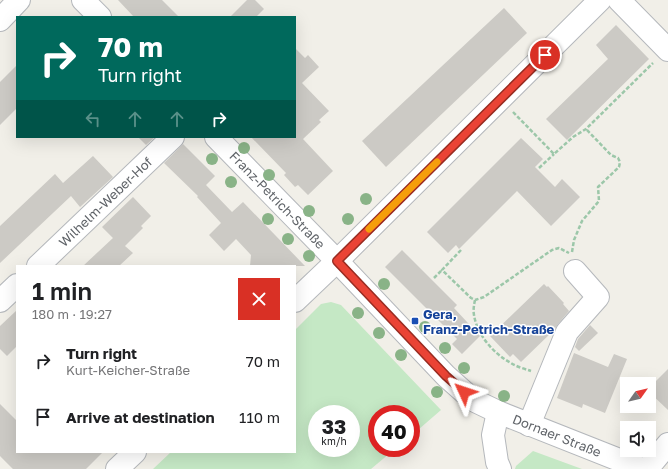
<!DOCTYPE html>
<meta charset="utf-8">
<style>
body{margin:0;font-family:"Golos Text",sans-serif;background:#f2f2f2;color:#202124;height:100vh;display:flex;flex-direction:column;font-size:15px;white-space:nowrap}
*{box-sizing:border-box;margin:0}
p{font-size:13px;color:#757577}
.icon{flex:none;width:22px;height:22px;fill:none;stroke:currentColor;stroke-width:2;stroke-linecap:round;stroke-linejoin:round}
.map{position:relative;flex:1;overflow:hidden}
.panel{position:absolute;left:16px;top:265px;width:280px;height:188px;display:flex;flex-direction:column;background:#fff;border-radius:0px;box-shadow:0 4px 16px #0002}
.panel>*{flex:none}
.hud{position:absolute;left:16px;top:16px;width:280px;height:122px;border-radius:0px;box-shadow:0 4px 16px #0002;background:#00695c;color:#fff;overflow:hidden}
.needle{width:26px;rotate:56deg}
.controls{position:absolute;left:620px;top:377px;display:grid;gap:8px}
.controls a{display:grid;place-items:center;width:36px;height:36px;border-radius:0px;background:#fff;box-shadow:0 4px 16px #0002;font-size:20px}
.speed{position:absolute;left:308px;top:405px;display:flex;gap:8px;font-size:20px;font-weight:700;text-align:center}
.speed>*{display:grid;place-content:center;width:52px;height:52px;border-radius:50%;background:#fff;box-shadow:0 4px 16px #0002;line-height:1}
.speed small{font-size:10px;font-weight:400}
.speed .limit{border:6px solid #d22;background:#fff;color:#111}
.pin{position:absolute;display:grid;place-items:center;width:34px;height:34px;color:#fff;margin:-17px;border:2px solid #fff;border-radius:50%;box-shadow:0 1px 4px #0007}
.me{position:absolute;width:44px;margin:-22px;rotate:312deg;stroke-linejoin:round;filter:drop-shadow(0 0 3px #0008)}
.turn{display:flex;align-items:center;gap:14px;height:84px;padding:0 16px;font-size:18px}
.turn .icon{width:52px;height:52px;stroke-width:2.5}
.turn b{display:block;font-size:28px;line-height:34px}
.lanes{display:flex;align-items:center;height:38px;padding:0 16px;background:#0003;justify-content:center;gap:20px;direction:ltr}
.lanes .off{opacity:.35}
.round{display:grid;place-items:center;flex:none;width:42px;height:42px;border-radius:0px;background:#f2f2f2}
.head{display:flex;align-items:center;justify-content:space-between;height:68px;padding:0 16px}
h1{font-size:24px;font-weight:600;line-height:30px}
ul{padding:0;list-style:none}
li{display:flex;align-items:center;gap:12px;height:56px;padding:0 16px}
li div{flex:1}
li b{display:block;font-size:15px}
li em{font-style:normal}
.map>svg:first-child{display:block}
.green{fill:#c5e8c5;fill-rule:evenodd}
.building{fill:#cccac5}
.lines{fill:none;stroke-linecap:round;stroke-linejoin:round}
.minor-casing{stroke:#b5b8bc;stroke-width:24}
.path{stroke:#9cc7a9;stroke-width:2.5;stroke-dasharray:4 2;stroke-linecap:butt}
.minor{stroke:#fff;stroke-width:22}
.tree{fill:#89b387}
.route-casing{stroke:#982c22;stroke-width:10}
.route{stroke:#ea4335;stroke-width:7}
.slow{stroke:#f59e0b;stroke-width:7}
.transit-dot{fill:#1a4fb4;stroke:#fff;stroke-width:1.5}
.labels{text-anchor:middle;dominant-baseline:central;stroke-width:3;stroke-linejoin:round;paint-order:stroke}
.street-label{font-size:13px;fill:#5f6368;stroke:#fff}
.transit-label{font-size:13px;font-weight:bold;fill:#164399;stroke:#fff;text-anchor:start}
</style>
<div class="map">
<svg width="668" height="469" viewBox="0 0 668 469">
<rect width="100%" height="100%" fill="#f1efe8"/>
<g class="green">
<path d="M331,302L341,305L441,410L411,436V414H377V448H396L371,469H153L171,452H295V330L321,304ZM317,414H351V448H317Z"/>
<polygon points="533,451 582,469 515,469 516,466"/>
</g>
<g class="building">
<polygon points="118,0 162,0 179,17 134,17"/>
<polygon points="247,0 255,0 264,9 256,17 230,17"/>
<polygon points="504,8 527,33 386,167 362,141"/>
<polygon points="616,25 649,59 567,140 546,119 608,59 596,45"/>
<polygon points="295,48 305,58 308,55 319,67 302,83 329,111 319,120 321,122 303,139 333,171 308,195 298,185 295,187 284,175 286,173 251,137 295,137"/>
<polygon points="17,65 17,108 0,125 0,82"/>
<polygon points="138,137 155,137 146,145"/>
<polygon points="521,138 543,159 535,167 555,187 562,179 580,197 551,226 517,191 459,249 456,245 448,253 427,232"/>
<polygon points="183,144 215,176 206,185 232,212 243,202 305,266 250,266 251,255 236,239 224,251 209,235 221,223 197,197 198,196 164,163"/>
<polygon points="93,156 113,177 80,207 71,196 0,263 0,226 55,174 63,183"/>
<polygon points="133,197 151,216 141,226 143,228 125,246 133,253 119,266 83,266 113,238 102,227"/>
<polygon points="402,250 457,305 454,308 480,336 462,354 452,344 457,339 385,267"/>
<polygon points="544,284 547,287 548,286 564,303 563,304 569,311 558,324 554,330 521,362 513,354 510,357 490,336"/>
<polygon points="17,310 17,346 7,356 0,349 0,326"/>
<polygon points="590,325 598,333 579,351 575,347 578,339"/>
<polygon points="574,353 608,367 614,354 627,359 605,413 583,404 582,408 557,398"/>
<polygon points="668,369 668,410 649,392 649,388"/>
<polygon points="0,404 17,421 17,452 103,452 86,469 13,469 0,456"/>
</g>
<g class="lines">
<defs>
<g id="minor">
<polyline points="83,0 100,17"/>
<polyline points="619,0 668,50"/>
<polyline points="0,20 19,0"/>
<path id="s1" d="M216,137L337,261L446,376L473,400L498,412L642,469"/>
<path id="s2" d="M38,266L173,137"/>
<polyline points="0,301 17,285"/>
<polyline points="295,301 337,261 600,0"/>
<polyline points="498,412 493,435 497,462 500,469"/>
<polyline points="529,425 567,332 598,297 575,271"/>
<polyline points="117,469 135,452"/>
<polyline points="647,469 668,444"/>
</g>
</defs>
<use href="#minor" class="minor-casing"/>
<g class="path">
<polyline points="513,112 554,154 573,137 586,129 653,63"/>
<polyline points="539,168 554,154"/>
<polyline points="461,250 442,270 471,298 475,300 484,297 552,250 559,248 569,253"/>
<polyline points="572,252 574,240 582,221 599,201 598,187 619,167 620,162 618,158 611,155 586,129"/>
<polyline points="434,278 442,270"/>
<path d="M475,300C474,305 473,310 474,315C477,335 494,354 511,363C517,367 525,369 531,371"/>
</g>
<use href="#minor" class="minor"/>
</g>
<g class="tree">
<circle cx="244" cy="148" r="6"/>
<circle cx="212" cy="159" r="6"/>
<circle cx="269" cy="175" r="6"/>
<circle cx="231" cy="182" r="6"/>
<circle cx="366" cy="199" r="6"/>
<circle cx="309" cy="211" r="6"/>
<circle cx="268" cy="219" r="6"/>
<circle cx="348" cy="219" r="6"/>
<circle cx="288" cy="239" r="6"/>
<circle cx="309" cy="256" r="6"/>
<circle cx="384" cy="284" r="6"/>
<circle cx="358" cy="313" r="6"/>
<circle cx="425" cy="327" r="6"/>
<circle cx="379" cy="333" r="6"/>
<circle cx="445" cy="348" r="6"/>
<circle cx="401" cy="355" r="6"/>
<circle cx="464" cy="368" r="6"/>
<circle cx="437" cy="392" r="6"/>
<circle cx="504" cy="396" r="6"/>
</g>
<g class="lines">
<defs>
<polyline id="route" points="464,392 446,376 337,261 545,55"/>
</defs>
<use href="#route" class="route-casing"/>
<use href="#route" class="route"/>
<polyline class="slow" points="369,229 437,162"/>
</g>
<rect class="transit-dot" x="411" y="317" width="8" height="8" rx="2"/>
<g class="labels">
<g class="street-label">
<text stroke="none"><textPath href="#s1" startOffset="88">Franz-Petrich-Straße</textPath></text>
<text stroke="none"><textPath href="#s2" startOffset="93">Wilhelm-Weber-Hof</textPath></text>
<text stroke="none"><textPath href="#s1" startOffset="459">Dornaer Straße</textPath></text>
</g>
<g class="transit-label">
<text x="423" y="314">Gera,<tspan x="423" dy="15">Franz-Petrich-Straße</tspan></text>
</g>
</g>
</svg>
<div class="controls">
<a><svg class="needle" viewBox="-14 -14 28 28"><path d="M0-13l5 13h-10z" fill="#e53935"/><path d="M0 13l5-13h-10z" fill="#757577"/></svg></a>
<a><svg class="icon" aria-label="sound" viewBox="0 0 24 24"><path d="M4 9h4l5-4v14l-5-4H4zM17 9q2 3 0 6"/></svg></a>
</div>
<div class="speed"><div>33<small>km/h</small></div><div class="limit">40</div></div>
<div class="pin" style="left:545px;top:55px;background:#d93025"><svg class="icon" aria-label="arrive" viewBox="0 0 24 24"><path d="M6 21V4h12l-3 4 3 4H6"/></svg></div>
<svg class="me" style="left:464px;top:392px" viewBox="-20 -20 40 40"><path d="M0-17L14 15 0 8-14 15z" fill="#ea4335" stroke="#fff" stroke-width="4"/></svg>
<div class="hud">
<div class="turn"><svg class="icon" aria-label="right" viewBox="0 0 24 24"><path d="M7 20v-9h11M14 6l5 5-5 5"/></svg><div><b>70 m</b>Turn right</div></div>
<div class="lanes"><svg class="icon off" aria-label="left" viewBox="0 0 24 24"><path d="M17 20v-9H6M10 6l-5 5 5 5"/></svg><svg class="icon off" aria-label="ahead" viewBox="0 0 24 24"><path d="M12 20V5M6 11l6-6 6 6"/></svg><svg class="icon off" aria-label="ahead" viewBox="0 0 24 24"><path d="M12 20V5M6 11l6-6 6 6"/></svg><svg class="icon" aria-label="right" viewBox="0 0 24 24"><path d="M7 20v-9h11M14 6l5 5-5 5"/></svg></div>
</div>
<section class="panel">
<div class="head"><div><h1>1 min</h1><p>180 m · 19:27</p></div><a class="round" style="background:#d93025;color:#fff"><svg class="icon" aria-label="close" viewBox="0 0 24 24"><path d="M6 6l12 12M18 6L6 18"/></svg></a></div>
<ul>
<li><svg class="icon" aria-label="right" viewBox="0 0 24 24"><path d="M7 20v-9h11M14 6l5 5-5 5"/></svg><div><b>Turn right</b><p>Kurt-Keicher-Straße</p></div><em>70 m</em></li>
<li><svg class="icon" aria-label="arrive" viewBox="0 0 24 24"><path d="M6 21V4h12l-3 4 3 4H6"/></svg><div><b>Arrive at destination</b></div><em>110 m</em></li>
</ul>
</section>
</div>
